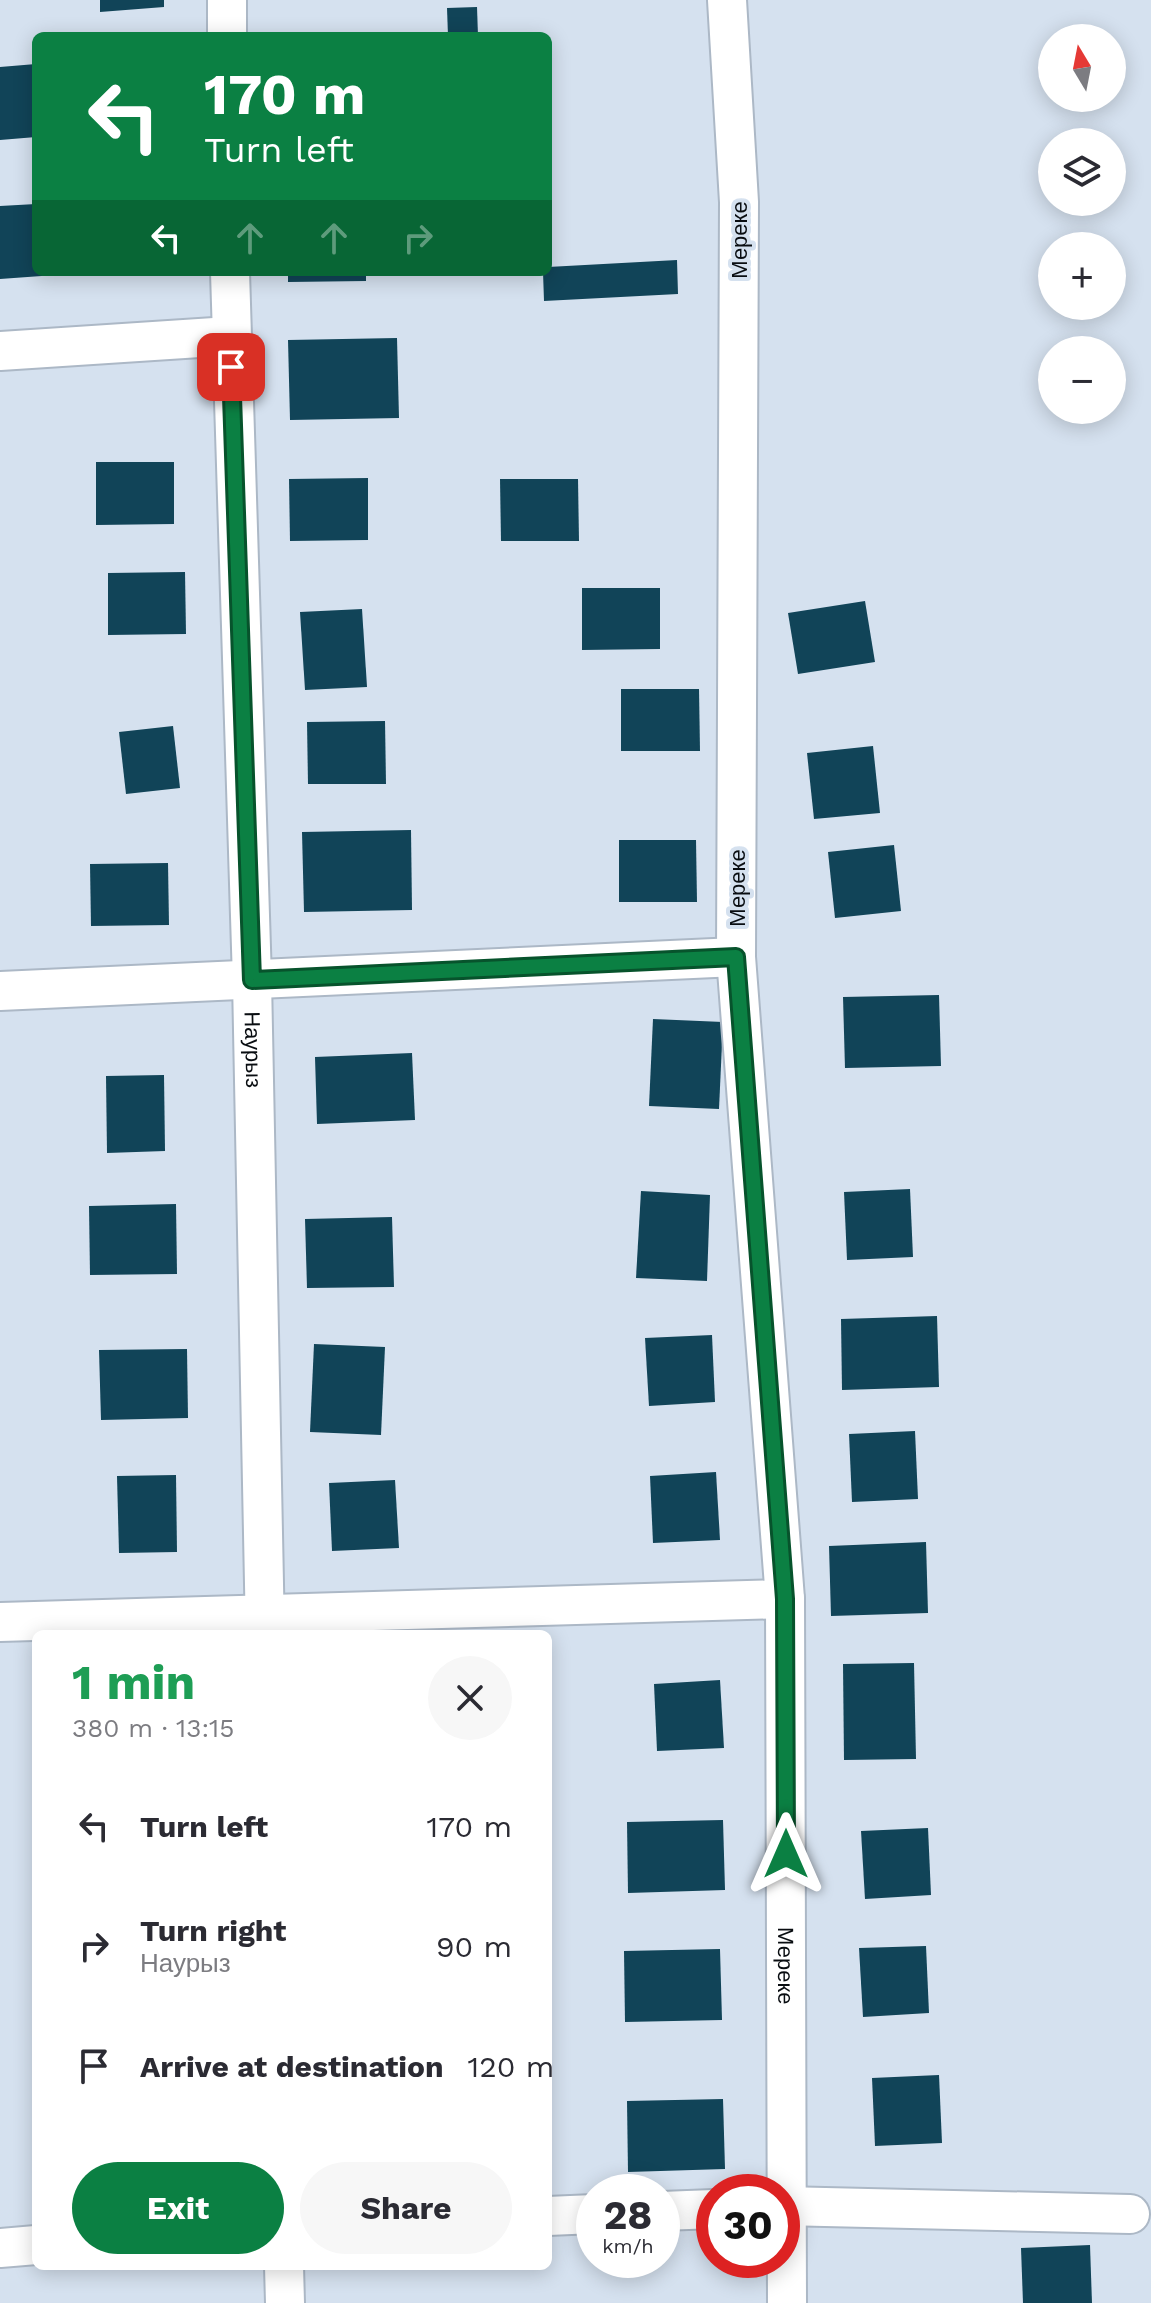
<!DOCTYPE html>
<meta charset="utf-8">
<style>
body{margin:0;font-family:"Work Sans",sans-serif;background:#f7f7f7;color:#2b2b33;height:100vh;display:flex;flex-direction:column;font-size:30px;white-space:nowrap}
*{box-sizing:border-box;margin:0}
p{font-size:26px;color:#7c7c81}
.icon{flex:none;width:44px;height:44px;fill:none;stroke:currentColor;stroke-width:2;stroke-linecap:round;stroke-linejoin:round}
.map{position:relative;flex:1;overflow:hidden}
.panel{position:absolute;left:32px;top:1630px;width:520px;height:640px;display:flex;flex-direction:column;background:#fff;border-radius:12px;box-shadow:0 4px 20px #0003}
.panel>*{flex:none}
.hud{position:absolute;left:32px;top:32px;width:520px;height:244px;border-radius:12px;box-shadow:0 4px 20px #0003;background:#0b8043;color:#fff;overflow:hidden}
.needle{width:52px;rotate:350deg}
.buttons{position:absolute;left:1038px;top:24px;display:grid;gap:16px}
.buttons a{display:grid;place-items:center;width:88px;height:88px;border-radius:50%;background:#fff;box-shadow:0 4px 20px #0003;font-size:40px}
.speed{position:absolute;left:576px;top:2174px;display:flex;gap:16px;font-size:40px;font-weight:700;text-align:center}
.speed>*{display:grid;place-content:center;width:104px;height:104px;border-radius:50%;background:#fff;box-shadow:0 4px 20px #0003;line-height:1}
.speed small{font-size:20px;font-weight:400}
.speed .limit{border:12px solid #d22;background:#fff;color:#111}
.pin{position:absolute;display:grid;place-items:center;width:68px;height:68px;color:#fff;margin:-34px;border-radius:16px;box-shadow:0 4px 12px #0006}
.me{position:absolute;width:88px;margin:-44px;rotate:0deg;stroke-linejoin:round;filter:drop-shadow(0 0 6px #0008)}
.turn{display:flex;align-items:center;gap:28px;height:168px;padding:0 40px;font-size:36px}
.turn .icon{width:104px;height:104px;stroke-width:2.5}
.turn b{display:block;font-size:56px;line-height:68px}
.lanes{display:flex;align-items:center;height:76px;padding:0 40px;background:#0003;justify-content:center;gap:40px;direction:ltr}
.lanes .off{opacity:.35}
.round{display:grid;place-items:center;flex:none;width:84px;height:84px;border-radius:42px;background:#f7f7f7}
.head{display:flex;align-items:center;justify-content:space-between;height:136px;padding:0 40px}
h1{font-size:48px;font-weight:700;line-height:60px;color:#1e9e55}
.action{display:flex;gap:16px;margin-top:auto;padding:16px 40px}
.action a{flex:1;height:92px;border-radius:48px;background:#0b8043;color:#fff;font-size:32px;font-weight:700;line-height:92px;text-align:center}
.action a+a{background:#f7f7f7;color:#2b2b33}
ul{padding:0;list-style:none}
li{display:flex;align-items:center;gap:24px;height:120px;padding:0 40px}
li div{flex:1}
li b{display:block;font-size:30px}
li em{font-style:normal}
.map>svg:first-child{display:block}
.building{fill:#114458}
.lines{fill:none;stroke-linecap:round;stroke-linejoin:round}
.minor-casing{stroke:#acb8c6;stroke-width:42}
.minor{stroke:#fff;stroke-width:38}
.route-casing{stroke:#07532c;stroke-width:20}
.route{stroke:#0b8043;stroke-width:14}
.labels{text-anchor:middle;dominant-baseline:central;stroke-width:8;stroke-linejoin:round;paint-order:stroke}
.street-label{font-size:22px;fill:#090d11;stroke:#d5e1ef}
</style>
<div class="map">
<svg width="1151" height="2303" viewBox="0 0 1151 2303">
<rect width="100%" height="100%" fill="#d5e1ef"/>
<g class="building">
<polygon points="100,0 164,0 164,7 100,12"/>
<polygon points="477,7 478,36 448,36 447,8"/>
<polygon points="36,64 36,137 0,140 0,67"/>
<polygon points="36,204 36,272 69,272 69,274 0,279 0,206"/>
<polygon points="677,260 678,294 544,301 543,272 548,272 548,267"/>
<polygon points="288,272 366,272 366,281 288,282"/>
<polygon points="397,338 399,418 290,420 288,340"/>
<polygon points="96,462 174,462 174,524 96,525"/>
<polygon points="368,478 368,540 290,541 289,479"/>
<polygon points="500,479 578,479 579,541 501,541"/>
<polygon points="185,572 186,634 108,635 108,573"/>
<polygon points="582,588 660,588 660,649 582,650"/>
<polygon points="865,601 875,662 798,674 788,613"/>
<polygon points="362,609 367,687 305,690 300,612"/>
<polygon points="621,689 699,689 700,751 621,751"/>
<polygon points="385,721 386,784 308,784 307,722"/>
<polygon points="173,726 180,788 126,794 119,732"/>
<polygon points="873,746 880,813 814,819 807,753"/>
<polygon points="411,830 412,910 304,912 302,832"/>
<polygon points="619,840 696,840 697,902 619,902"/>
<polygon points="894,845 901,911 835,918 828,852"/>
<polygon points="168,863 169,925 91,926 90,864"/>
<polygon points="939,995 941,1066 845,1068 843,997"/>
<polygon points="653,1019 723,1022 719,1109 649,1106"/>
<polygon points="412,1053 415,1120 317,1124 315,1057"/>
<polygon points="164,1075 165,1151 107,1153 106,1076"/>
<polygon points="910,1189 913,1257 847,1260 844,1192"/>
<polygon points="641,1191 710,1195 707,1281 636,1278"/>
<polygon points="176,1204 177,1274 90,1275 89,1206"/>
<polygon points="392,1217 394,1287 307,1288 305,1219"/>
<polygon points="937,1316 939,1387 842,1390 841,1319"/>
<polygon points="712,1335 715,1402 649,1406 645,1338"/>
<polygon points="314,1344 385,1347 381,1435 310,1432"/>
<polygon points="187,1349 188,1418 101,1420 99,1350"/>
<polygon points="915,1431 918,1499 852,1502 849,1434"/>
<polygon points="716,1472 720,1540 653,1543 650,1476"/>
<polygon points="176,1475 177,1552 119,1553 117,1476"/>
<polygon points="395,1480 399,1548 332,1551 329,1483"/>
<polygon points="926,1542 928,1613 831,1616 829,1546"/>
<polygon points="914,1663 916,1759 844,1760 843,1664"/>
<polygon points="720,1680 724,1748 657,1751 654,1684"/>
<polygon points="723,1820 725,1890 628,1893 627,1822"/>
<polygon points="928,1828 931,1895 865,1899 861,1831"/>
<polygon points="926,1946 929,2013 863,2017 859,1948"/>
<polygon points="720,1949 722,2020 625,2022 624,1951"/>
<polygon points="939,2075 942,2143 875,2146 872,2078"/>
<polygon points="723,2099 725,2169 628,2172 627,2101"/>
<polygon points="1090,2245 1092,2303 1023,2303 1021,2248"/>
</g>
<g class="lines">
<defs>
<g id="minor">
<polyline points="227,0 227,36"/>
<path id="s1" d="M727,0L739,202L736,957L785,1599L787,2303"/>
<path id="s2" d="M230,272L252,980L265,1634"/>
<polyline points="0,351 230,336"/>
<polyline points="0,991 736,957"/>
<polyline points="0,1622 785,1599"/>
<polyline points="782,2206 1130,2214"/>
<polyline points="662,2211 714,2209"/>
<polyline points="548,2216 594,2214"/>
<polyline points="0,2248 36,2245"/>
<polyline points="284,2266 285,2303"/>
</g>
</defs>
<use href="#minor" class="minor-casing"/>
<use href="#minor" class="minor"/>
</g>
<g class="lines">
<defs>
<polyline id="route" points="231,367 252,980 736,957 785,1599 786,1854"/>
</defs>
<use href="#route" class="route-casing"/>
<use href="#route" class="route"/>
</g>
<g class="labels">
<g class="street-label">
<text transform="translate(739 240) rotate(-90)">Мереке</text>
<text transform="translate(737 888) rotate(-90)">Мереке</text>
<text stroke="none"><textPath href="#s2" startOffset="778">Наурыз</textPath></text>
<text stroke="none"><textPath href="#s1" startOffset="1968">Мереке</textPath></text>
</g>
</g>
</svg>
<div class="buttons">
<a><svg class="needle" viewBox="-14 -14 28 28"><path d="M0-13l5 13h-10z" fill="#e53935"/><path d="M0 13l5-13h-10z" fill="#7c7c81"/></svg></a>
<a><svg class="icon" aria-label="layers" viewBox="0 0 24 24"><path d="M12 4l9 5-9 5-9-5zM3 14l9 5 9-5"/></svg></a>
<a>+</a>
<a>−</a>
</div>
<div class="speed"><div>28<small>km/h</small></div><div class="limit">30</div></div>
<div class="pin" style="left:231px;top:367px;background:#d93025"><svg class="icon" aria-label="arrive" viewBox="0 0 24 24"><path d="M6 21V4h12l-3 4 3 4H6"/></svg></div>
<svg class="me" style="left:786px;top:1854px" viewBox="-20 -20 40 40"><path d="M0-17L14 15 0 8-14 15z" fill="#0b8043" stroke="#fff" stroke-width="4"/></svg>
<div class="hud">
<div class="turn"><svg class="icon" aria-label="left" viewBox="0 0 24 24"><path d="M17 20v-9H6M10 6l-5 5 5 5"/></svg><div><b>170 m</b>Turn left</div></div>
<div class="lanes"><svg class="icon" aria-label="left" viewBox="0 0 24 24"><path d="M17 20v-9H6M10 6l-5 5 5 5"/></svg><svg class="icon off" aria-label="ahead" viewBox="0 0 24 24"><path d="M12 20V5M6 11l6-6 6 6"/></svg><svg class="icon off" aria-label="ahead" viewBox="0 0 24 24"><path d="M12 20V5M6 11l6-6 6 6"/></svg><svg class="icon off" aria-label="right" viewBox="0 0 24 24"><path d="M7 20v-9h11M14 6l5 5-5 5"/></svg></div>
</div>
<section class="panel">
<div class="head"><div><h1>1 min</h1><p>380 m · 13:15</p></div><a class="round"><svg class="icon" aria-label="close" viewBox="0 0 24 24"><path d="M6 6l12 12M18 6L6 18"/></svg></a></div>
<ul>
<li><svg class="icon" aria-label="left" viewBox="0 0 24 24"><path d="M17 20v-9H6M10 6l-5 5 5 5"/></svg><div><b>Turn left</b></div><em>170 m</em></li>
<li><svg class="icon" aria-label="right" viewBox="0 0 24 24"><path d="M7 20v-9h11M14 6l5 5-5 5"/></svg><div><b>Turn right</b><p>Наурыз</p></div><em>90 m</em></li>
<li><svg class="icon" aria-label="arrive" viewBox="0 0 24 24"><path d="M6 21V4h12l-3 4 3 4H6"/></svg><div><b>Arrive at destination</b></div><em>120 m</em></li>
</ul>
<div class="action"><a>Exit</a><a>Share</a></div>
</section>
</div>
